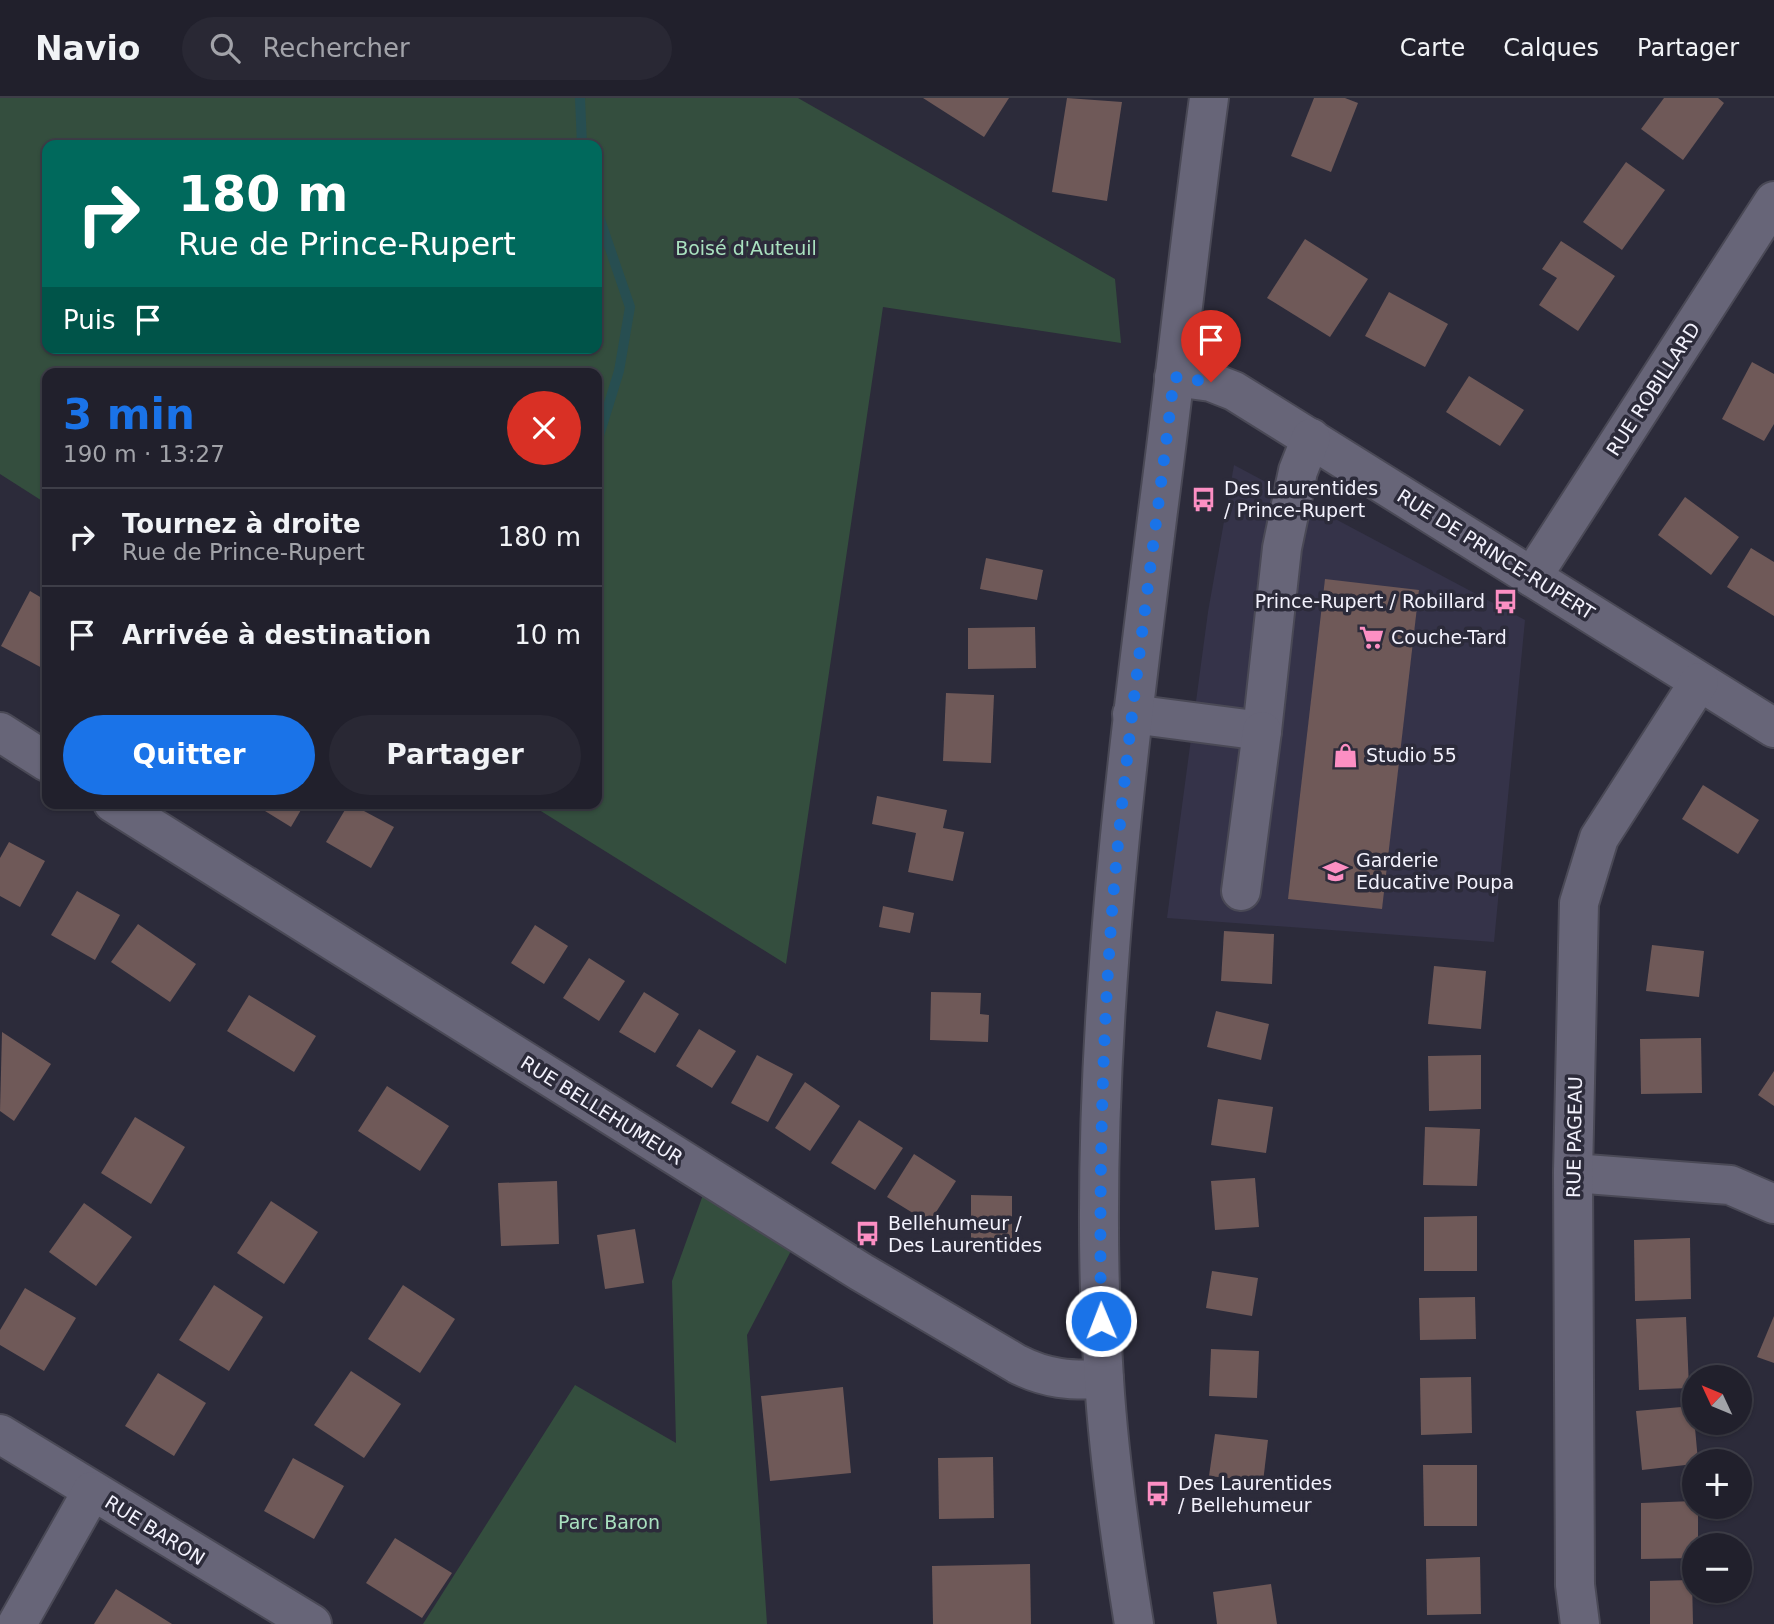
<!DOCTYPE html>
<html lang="fr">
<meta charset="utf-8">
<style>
body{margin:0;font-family:"DejaVu Sans",sans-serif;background:#292834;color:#f1f3f6;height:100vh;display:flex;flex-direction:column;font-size:26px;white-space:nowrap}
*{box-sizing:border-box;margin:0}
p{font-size:23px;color:#a2a3a9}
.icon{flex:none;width:38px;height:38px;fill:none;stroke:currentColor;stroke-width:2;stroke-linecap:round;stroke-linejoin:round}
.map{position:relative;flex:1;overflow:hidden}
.panel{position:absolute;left:42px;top:270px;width:560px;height:441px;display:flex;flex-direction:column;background:#21202c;border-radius:14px;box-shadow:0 2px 5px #0004,0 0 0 2px #3e3e48}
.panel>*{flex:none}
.banner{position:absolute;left:42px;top:42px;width:560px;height:214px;border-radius:14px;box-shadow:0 2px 5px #0004,0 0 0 2px #3e3e48;background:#00695c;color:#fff;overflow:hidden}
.needle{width:46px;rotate:314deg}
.buttons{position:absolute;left:1682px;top:1267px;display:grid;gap:14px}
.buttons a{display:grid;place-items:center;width:70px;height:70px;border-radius:50%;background:#21202c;box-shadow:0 2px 5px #0004,0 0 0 2px #3e3e48;font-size:35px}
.pin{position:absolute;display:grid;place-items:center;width:60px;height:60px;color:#fff;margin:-72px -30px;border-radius:50% 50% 50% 0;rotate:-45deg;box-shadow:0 0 7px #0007}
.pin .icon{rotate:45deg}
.me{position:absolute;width:77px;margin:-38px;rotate:359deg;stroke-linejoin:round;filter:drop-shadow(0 0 5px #0008)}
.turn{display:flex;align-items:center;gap:24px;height:147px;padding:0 21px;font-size:32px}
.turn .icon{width:91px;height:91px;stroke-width:2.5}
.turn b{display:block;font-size:49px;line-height:60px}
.then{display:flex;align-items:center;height:66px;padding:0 21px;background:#0003;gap:14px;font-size:26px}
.round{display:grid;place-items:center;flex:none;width:74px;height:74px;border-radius:37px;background:#292834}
.overview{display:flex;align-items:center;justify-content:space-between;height:119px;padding:0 21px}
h1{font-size:42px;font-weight:700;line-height:52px;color:#1a73e8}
.primary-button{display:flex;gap:14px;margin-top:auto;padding:14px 21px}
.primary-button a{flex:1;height:80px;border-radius:42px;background:#1a73e8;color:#fff;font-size:28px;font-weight:700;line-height:80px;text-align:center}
.primary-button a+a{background:#292834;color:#f1f3f6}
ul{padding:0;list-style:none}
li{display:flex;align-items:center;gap:21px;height:98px;padding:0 21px;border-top:2px solid #3e3e48}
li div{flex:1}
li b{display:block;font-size:26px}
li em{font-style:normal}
header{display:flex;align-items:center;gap:42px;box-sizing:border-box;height:98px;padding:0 35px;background:#21202c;border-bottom:2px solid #3e3e48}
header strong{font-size:33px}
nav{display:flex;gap:38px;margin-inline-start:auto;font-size:24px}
.search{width:490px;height:63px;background:#292834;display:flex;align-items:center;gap:18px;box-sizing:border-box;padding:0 24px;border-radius:38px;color:#a2a3a9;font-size:26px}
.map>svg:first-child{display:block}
.built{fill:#353349}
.green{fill:#344e3e;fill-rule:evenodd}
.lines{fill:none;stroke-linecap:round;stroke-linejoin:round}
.stream{stroke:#274e51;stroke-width:10}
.building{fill:#6f5958}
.minor-casing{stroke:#4a4956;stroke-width:42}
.minor{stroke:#676578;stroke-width:38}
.route{stroke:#1a73e8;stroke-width:12;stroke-dasharray:0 21.6}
.labels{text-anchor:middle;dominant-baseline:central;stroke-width:7;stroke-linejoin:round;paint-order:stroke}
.park-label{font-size:19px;fill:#a9e1bf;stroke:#2c2b3a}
.street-label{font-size:19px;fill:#f3f2fd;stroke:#2c2b3a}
.poi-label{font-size:19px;fill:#f3f2fd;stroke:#2c2b3a;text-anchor:start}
</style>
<header>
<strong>Navio</strong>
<div class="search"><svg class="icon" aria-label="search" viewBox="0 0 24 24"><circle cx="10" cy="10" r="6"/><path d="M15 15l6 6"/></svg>Rechercher</div>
<nav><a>Carte</a><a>Calques</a><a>Partager</a></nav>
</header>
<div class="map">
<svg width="1774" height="1526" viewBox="0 0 1774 1526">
<rect width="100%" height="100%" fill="#2c2b3a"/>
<polygon class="built" points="1234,367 1525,522 1494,844 1167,820 1208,514"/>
<g class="green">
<path d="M0,0H798L1115,181L1121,245L883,209L786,866L528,705H597V275H47V406L0,376ZM47,47H597V250H47Z"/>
<polygon points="704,1094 793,1149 747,1237 767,1526 423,1526 575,1287 676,1345 672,1183"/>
</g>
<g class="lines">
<g class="stream">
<polyline points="580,0 582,47"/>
<polyline points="597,113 630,209 619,273 597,344"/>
</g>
</g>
<g class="building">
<polygon points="923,0 1009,0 984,39"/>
<polygon points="1067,0 1122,4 1107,103 1052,94"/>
<polygon points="1314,0 1345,0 1358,5 1331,74 1291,58"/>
<polygon points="1664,0 1718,0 1724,5 1683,62 1641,31"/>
<polygon points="1626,64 1665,92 1622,152 1583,124"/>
<polygon points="1305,141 1368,181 1330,239 1267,200"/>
<polygon points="1561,143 1615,178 1578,233 1539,207 1557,180 1542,171"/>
<polygon points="1389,194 1448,226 1425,269 1365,238"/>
<polygon points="1752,264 1774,276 1774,326 1764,343 1722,321"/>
<polygon points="1469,278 1524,312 1500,348 1446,314"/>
<polygon points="1685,399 1739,439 1711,477 1658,437"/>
<polygon points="1751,450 1774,464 1774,518 1727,489"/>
<polygon points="986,460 1043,472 1037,502 980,491"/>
<polygon points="1325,481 1419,492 1382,811 1288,801"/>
<polygon points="30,493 47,503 47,565 44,571 1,548"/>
<polygon points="1035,529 1036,570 968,571 968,530"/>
<polygon points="946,595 994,597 991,665 943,663"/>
<polygon points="1703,687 1759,722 1738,756 1682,721"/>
<polygon points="877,698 947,712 943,730 964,734 953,783 908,774 916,735 872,726"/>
<polygon points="252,705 305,705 291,729"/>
<polygon points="349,705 394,729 371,770 326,744"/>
<polygon points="9,744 45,763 20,809 0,798 0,760"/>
<polygon points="77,793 120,817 95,862 51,837"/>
<polygon points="883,808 914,815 910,835 879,829"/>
<polygon points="138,826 196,866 170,904 111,864"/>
<polygon points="535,827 568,848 544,886 511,865"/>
<polygon points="1224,833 1274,836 1272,886 1221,883"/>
<polygon points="1652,847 1704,853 1699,899 1646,893"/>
<polygon points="589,860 625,883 599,923 563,900"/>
<polygon points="1434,868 1486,873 1481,931 1428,926"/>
<polygon points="644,894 679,916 655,955 619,934"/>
<polygon points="931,894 981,895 980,916 989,917 988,944 930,942"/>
<polygon points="249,897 316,938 294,974 227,933"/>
<polygon points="1216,913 1269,926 1261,962 1207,949"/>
<polygon points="699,931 736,953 712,990 676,968"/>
<polygon points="2,934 51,966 14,1023 0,1013"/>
<polygon points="1701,940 1702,995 1641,996 1640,941"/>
<polygon points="757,957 793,976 768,1024 731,1005"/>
<polygon points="1481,957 1481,1011 1429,1013 1428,958"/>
<polygon points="1774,973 1774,1008 1758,997"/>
<polygon points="805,984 840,1008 810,1053 775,1030"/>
<polygon points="387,988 449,1028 420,1073 358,1033"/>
<polygon points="1218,1001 1273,1009 1266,1055 1211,1047"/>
<polygon points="135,1019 185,1049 151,1106 101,1075"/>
<polygon points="859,1022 903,1050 875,1092 831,1065"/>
<polygon points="1425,1029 1480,1031 1477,1088 1423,1087"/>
<polygon points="914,1056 956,1083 929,1125 887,1099"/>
<polygon points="1255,1080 1259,1129 1215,1132 1211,1083"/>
<polygon points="557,1083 559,1146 501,1148 498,1085"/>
<polygon points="971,1097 1012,1098 1012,1151 971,1151"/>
<polygon points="271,1103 318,1134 284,1186 237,1155"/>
<polygon points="84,1105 132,1139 96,1188 49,1154"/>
<polygon points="1477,1118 1477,1173 1424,1173 1424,1119"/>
<polygon points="635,1131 644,1185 605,1191 597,1137"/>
<polygon points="1690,1140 1691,1201 1635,1203 1634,1142"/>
<polygon points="1212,1173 1258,1180 1252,1218 1206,1210"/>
<polygon points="214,1187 263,1219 229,1273 179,1242"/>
<polygon points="403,1187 455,1221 420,1275 368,1241"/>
<polygon points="25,1190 76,1220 44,1273 0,1247 0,1232"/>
<polygon points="1475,1199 1476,1241 1420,1242 1419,1200"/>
<polygon points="1774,1218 1774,1265 1757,1259"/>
<polygon points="1686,1219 1689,1290 1639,1292 1636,1221"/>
<polygon points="1211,1251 1259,1253 1257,1300 1209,1298"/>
<polygon points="351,1273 401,1306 364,1360 314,1327"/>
<polygon points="158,1275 206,1305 174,1358 125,1328"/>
<polygon points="1471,1279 1472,1335 1421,1337 1420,1280"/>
<polygon points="843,1289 851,1375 770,1383 761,1298"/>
<polygon points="1693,1308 1698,1363 1694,1363 1694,1366 1642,1372 1636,1313"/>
<polygon points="1215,1336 1268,1342 1263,1384 1209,1378"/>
<polygon points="993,1359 994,1420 939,1421 938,1360"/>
<polygon points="293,1360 344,1388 314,1441 264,1413"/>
<polygon points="1423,1367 1477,1367 1477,1428 1424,1428"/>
<polygon points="1694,1403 1694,1409 1698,1409 1698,1447 1694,1447 1694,1460 1641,1461 1641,1405"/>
<polygon points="395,1440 452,1475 422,1520 366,1485"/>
<polygon points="1480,1459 1481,1516 1427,1517 1426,1461"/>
<polygon points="1030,1466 1031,1526 933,1526 932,1468"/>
<polygon points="1692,1482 1693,1526 1650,1526 1650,1483"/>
<polygon points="1271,1486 1277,1526 1217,1526 1213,1494"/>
<polygon points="116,1491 172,1526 94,1526"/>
</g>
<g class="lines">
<defs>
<g id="minor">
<polyline points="1174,279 1211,284 1234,293 1774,630"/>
<polyline points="1532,479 1774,103"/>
<polyline points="1132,616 1262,633 1282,450 1298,373 1311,340"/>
<polyline points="0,634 47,664"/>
<path d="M113,705L861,1174L1017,1266C1046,1281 1071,1283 1104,1281"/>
<polyline points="1241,793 1262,633"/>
<polyline points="1573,1075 1730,1087 1774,1106"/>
<polyline points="0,1336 312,1526"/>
<polyline points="17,1526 92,1393"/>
<path d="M1134,1526C1121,1445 1109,1363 1104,1281C1085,991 1122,700 1158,413C1176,276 1190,138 1209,0"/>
<polyline points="1580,1526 1575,1487 1573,1075 1579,805 1599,740 1699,584"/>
</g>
</defs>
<use href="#minor" class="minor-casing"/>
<use href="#minor" class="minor"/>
</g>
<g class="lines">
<path class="route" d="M1101,1223C1099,1079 1102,933 1114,789C1129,619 1154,449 1174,279L1211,284"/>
</g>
<defs>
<symbol id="bus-bare" viewBox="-9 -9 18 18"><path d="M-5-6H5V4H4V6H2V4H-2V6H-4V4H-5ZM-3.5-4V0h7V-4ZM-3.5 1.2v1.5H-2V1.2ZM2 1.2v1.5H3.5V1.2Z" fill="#fc8fc3" stroke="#2c2b3a" stroke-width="2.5" paint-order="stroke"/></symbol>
<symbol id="supermarket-bare" viewBox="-9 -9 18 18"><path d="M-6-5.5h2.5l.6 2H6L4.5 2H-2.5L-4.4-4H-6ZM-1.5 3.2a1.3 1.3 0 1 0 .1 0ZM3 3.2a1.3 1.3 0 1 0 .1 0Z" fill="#fc8fc3" stroke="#2c2b3a" stroke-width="2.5" paint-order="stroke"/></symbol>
<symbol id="shop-bare" viewBox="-9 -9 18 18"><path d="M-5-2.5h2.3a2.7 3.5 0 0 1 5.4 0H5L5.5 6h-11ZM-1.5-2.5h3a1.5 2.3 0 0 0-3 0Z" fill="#fc8fc3" stroke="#2c2b3a" stroke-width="2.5" paint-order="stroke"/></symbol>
<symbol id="school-bare" viewBox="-9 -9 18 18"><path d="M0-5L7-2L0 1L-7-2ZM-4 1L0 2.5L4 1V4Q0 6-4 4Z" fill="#fc8fc3" stroke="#2c2b3a" stroke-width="2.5" paint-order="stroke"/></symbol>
</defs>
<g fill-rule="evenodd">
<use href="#bus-bare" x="1186" y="384" width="35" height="35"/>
<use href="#bus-bare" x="1488" y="486" width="35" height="35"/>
<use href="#supermarket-bare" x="1354" y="522" width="35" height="35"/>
<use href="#shop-bare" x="1328" y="640" width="35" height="35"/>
<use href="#school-bare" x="1318" y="756" width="35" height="35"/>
<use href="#bus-bare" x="850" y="1118" width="35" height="35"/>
<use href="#bus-bare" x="1140" y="1378" width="35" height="35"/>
</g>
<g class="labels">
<g class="park-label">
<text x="746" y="150">Boisé d'Auteuil</text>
<text x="609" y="1424">Parc Baron</text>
</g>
<g class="street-label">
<text transform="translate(1653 291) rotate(-57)">RUE ROBILLARD</text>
<text transform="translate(1496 456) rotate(32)">RUE DE PRINCE-RUPERT</text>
<text transform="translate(602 1012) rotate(32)">RUE BELLEHUMEUR</text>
<text transform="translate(1574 1039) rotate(-89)">RUE PAGEAU</text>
<text transform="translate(155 1432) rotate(32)">RUE BARON</text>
</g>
<g class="poi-label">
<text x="1224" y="390">Des Laurentides<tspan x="1224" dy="22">/ Prince-Rupert</tspan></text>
<text x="1485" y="503" text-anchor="end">Prince-Rupert / Robillard</text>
<text x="1391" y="539">Couche-Tard</text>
<text x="1366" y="657">Studio 55</text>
<text x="1356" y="762">Garderie<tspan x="1356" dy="22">Educative Poupa</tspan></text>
<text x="888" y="1125">Bellehumeur /<tspan x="888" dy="22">Des Laurentides</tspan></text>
<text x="1178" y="1385">Des Laurentides<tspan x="1178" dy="22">/ Bellehumeur</tspan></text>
</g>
</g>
</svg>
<div class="buttons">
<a><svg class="needle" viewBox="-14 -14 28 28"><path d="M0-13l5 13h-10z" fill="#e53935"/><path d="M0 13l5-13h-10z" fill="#a2a3a9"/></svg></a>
<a>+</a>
<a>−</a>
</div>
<div class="pin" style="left:1211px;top:284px;background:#d93025"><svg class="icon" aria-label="arrive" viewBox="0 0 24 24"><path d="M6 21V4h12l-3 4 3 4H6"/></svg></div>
<svg class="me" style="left:1101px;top:1223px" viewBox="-20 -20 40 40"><circle r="17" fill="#1a73e8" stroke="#fff" stroke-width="3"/><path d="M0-11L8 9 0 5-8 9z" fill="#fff"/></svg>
<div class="banner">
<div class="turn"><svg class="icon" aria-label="right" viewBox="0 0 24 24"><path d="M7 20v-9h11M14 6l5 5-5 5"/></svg><div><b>180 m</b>Rue de Prince-Rupert</div></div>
<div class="then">Puis<svg class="icon" aria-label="arrive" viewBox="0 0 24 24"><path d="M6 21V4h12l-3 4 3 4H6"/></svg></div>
</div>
<section class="panel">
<div class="overview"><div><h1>3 min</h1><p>190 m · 13:27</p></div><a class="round" style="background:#d93025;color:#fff"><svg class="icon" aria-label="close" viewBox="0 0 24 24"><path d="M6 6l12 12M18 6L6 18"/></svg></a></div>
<ul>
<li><svg class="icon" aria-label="right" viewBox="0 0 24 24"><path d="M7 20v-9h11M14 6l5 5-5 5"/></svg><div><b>Tournez à droite</b><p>Rue de Prince-Rupert</p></div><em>180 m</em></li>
<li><svg class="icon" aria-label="arrive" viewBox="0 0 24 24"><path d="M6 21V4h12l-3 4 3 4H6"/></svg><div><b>Arrivée à destination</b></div><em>10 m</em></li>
</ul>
<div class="primary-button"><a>Quitter</a><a>Partager</a></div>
</section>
</div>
